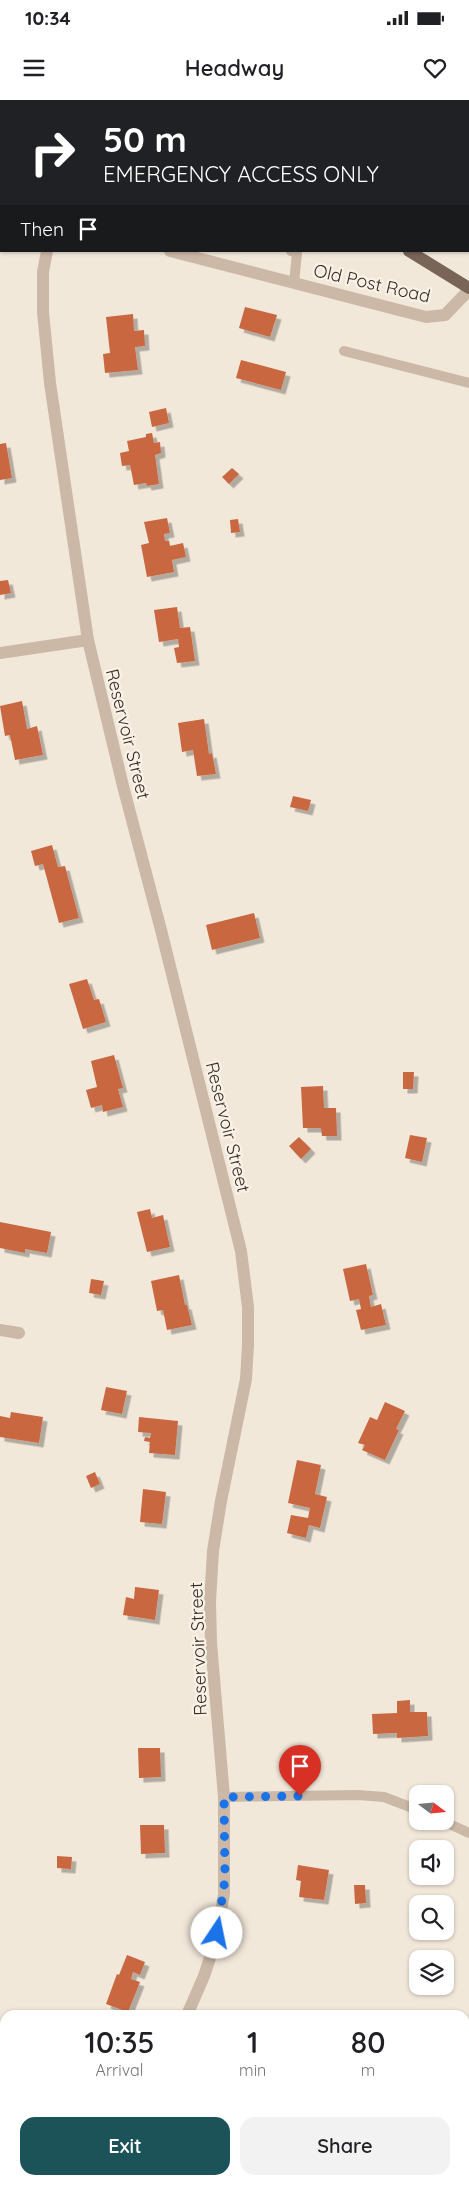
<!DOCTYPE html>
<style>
body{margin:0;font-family:Quicksand,sans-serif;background:#f2f2f2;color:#202124;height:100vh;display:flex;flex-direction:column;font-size:19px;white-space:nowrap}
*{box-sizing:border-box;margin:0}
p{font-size:16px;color:#757577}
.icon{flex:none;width:28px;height:28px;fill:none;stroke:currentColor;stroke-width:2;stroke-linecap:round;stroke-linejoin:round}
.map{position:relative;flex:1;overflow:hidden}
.sheet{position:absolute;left:0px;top:1910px;width:470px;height:175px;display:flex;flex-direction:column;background:#fff;border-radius:15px 15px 0 0;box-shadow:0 1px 4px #0004}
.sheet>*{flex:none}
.guide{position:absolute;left:0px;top:0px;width:470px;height:152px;box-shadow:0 1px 4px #0004;background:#202124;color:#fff;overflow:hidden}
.needle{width:32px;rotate:106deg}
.fabs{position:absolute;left:409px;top:1685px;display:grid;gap:10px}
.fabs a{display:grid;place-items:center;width:45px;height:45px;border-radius:10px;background:#fff;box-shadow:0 1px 4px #0004;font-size:25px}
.pin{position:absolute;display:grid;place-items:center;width:42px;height:42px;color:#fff;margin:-51px -21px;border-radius:50% 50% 50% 0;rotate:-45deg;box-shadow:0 0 5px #0007}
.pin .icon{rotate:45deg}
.me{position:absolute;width:55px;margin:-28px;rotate:11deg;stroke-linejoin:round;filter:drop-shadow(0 0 4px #0008)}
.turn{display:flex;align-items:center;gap:18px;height:105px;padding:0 20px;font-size:22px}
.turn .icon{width:65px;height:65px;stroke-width:2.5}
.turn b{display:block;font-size:35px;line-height:42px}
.then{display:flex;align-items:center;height:48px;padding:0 20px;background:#0003;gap:10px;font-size:19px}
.eta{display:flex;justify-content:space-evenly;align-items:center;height:85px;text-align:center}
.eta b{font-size:30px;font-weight:600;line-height:35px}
.cta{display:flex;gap:10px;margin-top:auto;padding:10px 20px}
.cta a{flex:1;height:58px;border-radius:15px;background:#1b5359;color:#fff;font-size:20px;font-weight:600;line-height:58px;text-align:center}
.cta a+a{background:#f2f2f2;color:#202124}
.status{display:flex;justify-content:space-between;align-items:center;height:35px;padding:0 25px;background:#fff;direction:ltr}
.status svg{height:14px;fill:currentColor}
header{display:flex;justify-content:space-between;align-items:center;height:65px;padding:0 20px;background:#fff;font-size:22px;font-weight:600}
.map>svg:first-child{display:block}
.building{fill:#c96741;filter:url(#shadow)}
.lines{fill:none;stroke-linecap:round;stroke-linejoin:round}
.service{stroke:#cbb8a6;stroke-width:10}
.minor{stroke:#cbb8a6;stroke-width:12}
.tertiary{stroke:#cbb8a6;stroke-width:12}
.primary{stroke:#796458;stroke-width:12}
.route{stroke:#1a73e8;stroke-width:9;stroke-dasharray:0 16.2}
.labels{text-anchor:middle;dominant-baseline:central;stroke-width:4.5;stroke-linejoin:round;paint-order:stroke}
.street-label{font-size:18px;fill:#362c27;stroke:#faf2e7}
</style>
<div class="status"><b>10:34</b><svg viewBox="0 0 49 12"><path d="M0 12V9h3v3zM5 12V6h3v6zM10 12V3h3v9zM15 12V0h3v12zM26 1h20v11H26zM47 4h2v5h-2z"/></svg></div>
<header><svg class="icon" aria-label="menu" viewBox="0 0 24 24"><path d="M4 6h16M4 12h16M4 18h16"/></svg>Headway<svg class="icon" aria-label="heart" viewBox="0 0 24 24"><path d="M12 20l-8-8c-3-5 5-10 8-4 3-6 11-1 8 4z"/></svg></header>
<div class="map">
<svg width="469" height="2085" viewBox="0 0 469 2085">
<defs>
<filter id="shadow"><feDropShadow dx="4.5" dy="4.5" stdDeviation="0" flood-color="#0004"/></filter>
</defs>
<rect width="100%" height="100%" fill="#f2e8da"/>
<g class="building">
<polygon points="245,207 277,215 270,237 239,228"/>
<polygon points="133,214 134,231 144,230 145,246 135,247 138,270 105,273 103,254 110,253 106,217"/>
<polygon points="241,260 286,272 281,290 236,278"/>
<polygon points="166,308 169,323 152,327 149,312"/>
<polygon points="152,333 154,343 160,342 161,353 155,355 159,384 147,386 146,383 134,385 130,365 122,366 120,353 129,351 127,341 146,337 146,334"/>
<polygon points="6,343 12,378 0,380 0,344"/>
<polygon points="232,368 239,374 229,384 222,377"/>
<polygon points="167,418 170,433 164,434 165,441 169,441 170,446 183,443 186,457 172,460 174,472 147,477 141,445 149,443 144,422"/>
<polygon points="238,419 240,432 231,433 230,420"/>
<polygon points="8,480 11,493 0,495 0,481"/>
<polygon points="177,507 180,528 190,527 195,561 177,563 174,548 179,547 178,539 159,542 154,510"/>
<polygon points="22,601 27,629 37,626 43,655 15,660 10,635 5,636 0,606"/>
<polygon points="204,619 209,654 212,653 216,674 197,676 193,650 182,652 178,623"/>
<polygon points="293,696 311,700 308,711 290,707"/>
<polygon points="52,745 58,767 65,766 79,818 59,823 43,764 35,766 31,751"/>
<polygon points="254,813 260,838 212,850 206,825"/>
<polygon points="87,879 94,900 99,899 106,922 83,929 69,884"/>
<polygon points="114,955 123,988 118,989 123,1007 103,1012 102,1005 91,1008 86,990 97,987 91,961"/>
<polygon points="403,972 414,972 413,989 403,989"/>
<polygon points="323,986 324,1008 336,1008 337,1036 322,1036 321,1028 303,1028 301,987"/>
<polygon points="410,1035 427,1038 422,1062 405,1058"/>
<polygon points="299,1037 311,1049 301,1059 289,1046"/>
<polygon points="150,1109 152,1118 163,1115 170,1147 147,1152 137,1112"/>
<polygon points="0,1122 51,1132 47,1153 25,1149 25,1153 0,1148"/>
<polygon points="366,1164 373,1195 369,1196 371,1207 381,1204 386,1225 361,1230 356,1210 361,1209 359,1199 350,1201 343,1169"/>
<polygon points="179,1175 185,1205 187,1205 192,1225 167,1230 163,1210 157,1211 151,1181"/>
<polygon points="91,1179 104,1181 101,1195 89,1193"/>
<polygon points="106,1287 127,1291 122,1314 101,1310"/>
<polygon points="385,1302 405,1311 396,1329 399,1330 385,1360 362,1350 365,1345 358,1343 370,1317 377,1320"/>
<polygon points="11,1312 43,1317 39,1343 0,1337 0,1316 10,1318"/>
<polygon points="139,1317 178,1321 175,1355 149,1353 150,1342 144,1341 145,1337 150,1338 151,1333 138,1332"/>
<polygon points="297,1360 321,1365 315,1394 327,1397 320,1428 309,1425 306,1438 287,1433 291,1415 308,1418 310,1408 288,1403"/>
<polygon points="95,1372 100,1384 91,1388 86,1376"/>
<polygon points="143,1389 166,1392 162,1424 140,1422"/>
<polygon points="135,1487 159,1490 155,1520 123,1515 126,1497 134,1499"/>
<polygon points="410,1600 410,1612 427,1612 428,1636 397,1638 397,1633 373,1634 372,1614 397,1613 397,1601"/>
<polygon points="138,1648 160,1648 161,1677 139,1678"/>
<polygon points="140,1725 164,1725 165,1753 141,1754"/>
<polygon points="57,1756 72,1757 71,1769 57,1768"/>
<polygon points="298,1765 329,1770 324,1800 299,1797 301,1781 296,1780"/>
<polygon points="354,1785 365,1785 366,1803 355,1804"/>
<polygon points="127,1855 145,1862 140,1875 133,1872 131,1879 140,1882 128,1912 106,1904 117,1874 119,1875"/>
<polygon points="5,2019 5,2034 0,2030 0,2026"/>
</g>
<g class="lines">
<g class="service">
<polyline points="33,1 33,0"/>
<polyline points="126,1 127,0"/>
<polyline points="0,29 1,30"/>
<polyline points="291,151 297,153 294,183"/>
<polyline points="344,251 469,283"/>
<polyline points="224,1697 358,1695 384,1697 418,1710"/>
<polyline points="443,1721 469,1733"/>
</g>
<g class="minor">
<polyline points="0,553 88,540"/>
<polyline points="0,1230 19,1233"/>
</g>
<g class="tertiary">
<polyline points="0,104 1,105"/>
<polyline points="47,151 43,172 43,212 50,283 88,540 123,686 161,830 241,1151 248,1207 248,1245 246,1279 221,1401 213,1451 210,1502 211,1543 224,1697 224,1794 215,1843 204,1876 187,1915"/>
<polyline points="170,151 426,217 445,215 469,190"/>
<polyline points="68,2085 72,2080"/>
</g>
<g class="primary">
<polyline points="172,0 174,1"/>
<polyline points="409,151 469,188"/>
</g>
</g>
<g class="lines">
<polyline class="route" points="217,1833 225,1779 224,1697 300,1696"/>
</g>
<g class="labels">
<g class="street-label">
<text transform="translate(372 183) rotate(13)">Old Post Road</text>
<text transform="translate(128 634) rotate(76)">Reservoir Street</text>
<text transform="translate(228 1027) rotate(76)">Reservoir Street</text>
<text transform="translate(198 1549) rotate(-92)">Reservoir Street</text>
</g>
</g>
</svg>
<div class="fabs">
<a><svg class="needle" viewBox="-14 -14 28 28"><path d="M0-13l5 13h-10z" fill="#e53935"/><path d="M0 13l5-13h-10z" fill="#757577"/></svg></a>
<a><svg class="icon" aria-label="sound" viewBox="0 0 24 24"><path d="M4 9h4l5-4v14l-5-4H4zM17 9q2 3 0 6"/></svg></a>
<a><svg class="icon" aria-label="search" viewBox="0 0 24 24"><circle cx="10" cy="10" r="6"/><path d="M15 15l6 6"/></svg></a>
<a><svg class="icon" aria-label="layers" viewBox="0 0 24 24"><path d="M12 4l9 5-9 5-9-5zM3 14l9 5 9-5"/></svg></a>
</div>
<div class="pin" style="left:300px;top:1696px;background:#d93025"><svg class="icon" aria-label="arrive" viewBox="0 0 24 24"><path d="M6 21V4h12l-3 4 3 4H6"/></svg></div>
<svg class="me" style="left:217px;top:1833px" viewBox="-20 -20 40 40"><circle r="19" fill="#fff"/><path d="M0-13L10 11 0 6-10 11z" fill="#1a73e8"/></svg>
<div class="guide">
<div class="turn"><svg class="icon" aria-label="right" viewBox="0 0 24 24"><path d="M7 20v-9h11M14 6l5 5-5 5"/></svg><div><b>50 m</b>EMERGENCY ACCESS ONLY</div></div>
<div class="then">Then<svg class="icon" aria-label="arrive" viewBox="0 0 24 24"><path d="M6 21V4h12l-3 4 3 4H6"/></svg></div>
</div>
<section class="sheet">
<div class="eta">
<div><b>10:35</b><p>Arrival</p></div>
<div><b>1</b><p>min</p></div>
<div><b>80</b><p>m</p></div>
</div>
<div class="cta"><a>Exit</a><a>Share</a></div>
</section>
</div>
